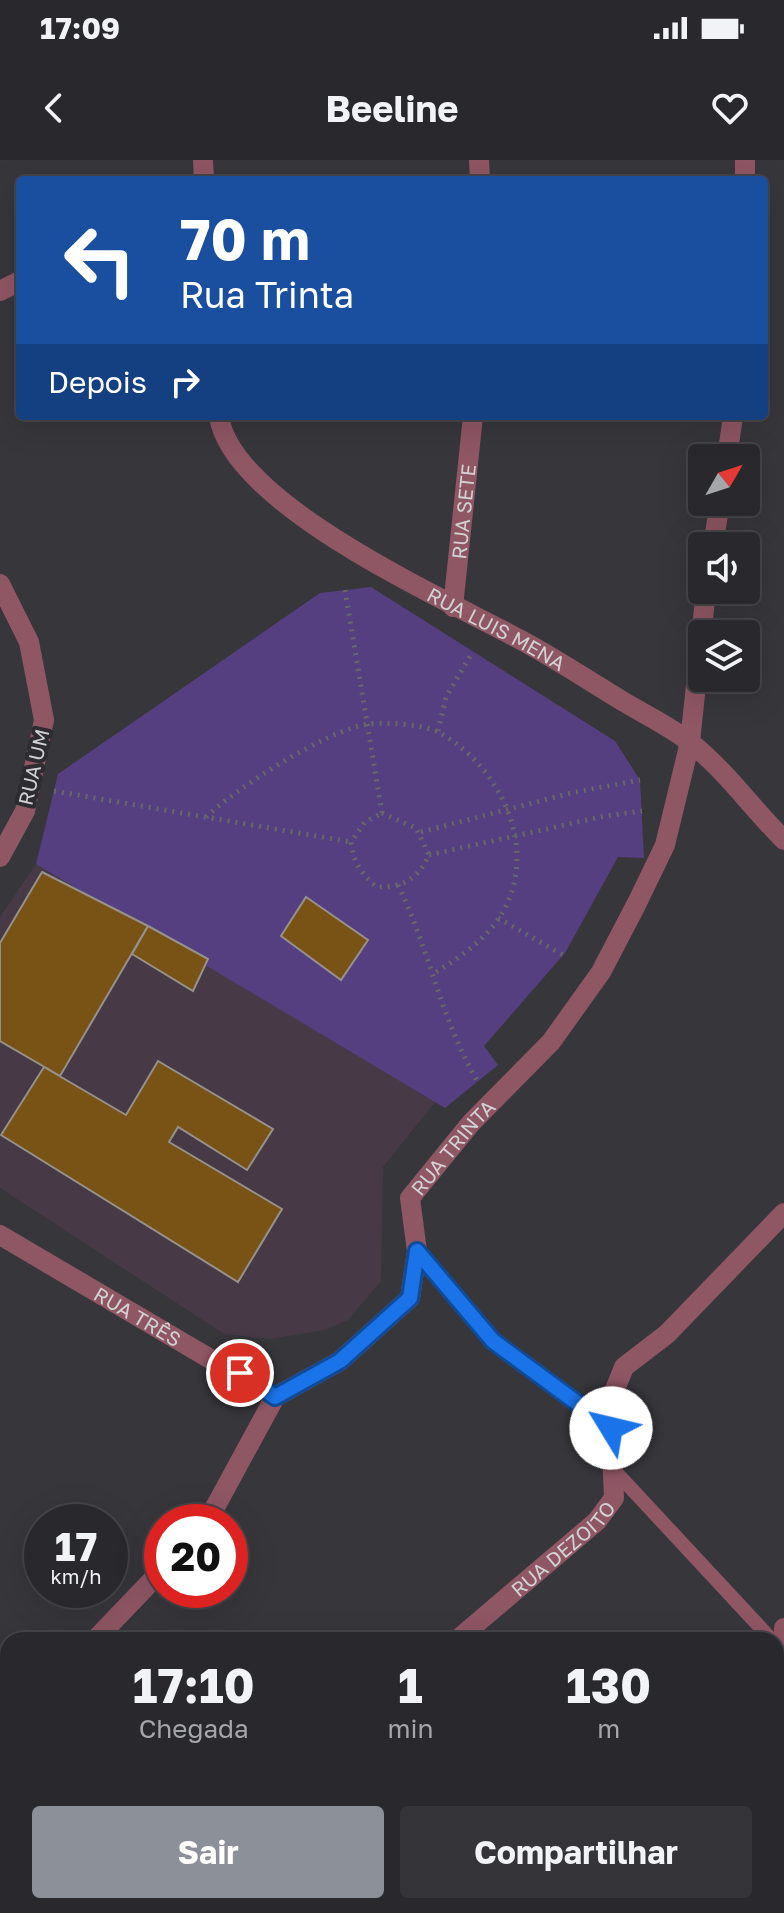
<!DOCTYPE html>
<html lang="pt">
<meta charset="utf-8">
<style>
body{margin:0;font-family:"Golos Text",sans-serif;background:#353438;color:#f1f3f6;height:100vh;display:flex;flex-direction:column;font-size:30px;white-space:nowrap}
*{box-sizing:border-box;margin:0}
p{font-size:26px;color:#a5a6a9}
.icon{flex:none;width:44px;height:44px;fill:none;stroke:currentColor;stroke-width:2;stroke-linecap:round;stroke-linejoin:round}
.map{position:relative;flex:1;overflow:hidden}
.sheet{position:absolute;left:0px;top:1472px;width:784px;height:282px;display:flex;flex-direction:column;background:#29282c;border-radius:24px 24px 0 0;box-shadow:0 8px 32px #0002,0 0 0 2px #454448}
.sheet>*{flex:none}
.top-card{position:absolute;left:16px;top:16px;width:752px;height:244px;border-radius:8px;box-shadow:0 8px 32px #0002,0 0 0 2px #454448;background:#1a4fa0;color:#fff;overflow:hidden}
.needle{width:52px;rotate:51deg}
.controls{position:absolute;left:688px;top:284px;display:grid;gap:16px}
.controls a{display:grid;place-items:center;width:72px;height:72px;border-radius:8px;background:#29282c;box-shadow:0 8px 32px #0002,0 0 0 2px #454448;font-size:40px}
.speed{position:absolute;left:24px;top:1344px;display:flex;gap:16px;font-size:40px;font-weight:700;text-align:center}
.speed>*{display:grid;place-content:center;width:104px;height:104px;border-radius:50%;background:#29282c;box-shadow:0 8px 32px #0002,0 0 0 2px #454448;line-height:1}
.speed small{font-size:20px;font-weight:400}
.speed .limit{border:12px solid #d22;background:#fff;color:#111}
.pin{position:absolute;display:grid;place-items:center;width:68px;height:68px;color:#fff;margin:-34px;border:4px solid #fff;border-radius:50%;box-shadow:0 2px 8px #0007}
.me{position:absolute;width:88px;margin:-44px;rotate:306deg;stroke-linejoin:round;filter:drop-shadow(0 0 6px #0008)}
.turn{display:flex;align-items:center;gap:28px;height:168px;padding:0 32px;font-size:36px}
.turn .icon{width:104px;height:104px;stroke-width:2.5}
.turn b{display:block;font-size:56px;line-height:68px}
.then{display:flex;align-items:center;height:76px;padding:0 32px;background:#0003;gap:16px;font-size:30px}
.eta{display:flex;justify-content:space-evenly;align-items:center;height:136px;text-align:center}
.eta b{font-size:48px;font-weight:700;line-height:56px}
.button{display:flex;gap:16px;margin-top:auto;padding:16px 32px}
.button a{flex:1;height:92px;border-radius:8px;background:#8c9099;color:#fff;font-size:32px;font-weight:700;line-height:92px;text-align:center}
.button a+a{background:#353438;color:#f1f3f6}
.status{display:flex;justify-content:space-between;align-items:center;height:56px;padding:0 40px;background:#29282c;direction:ltr}
.status svg{height:22px;fill:currentColor}
header{display:flex;justify-content:space-between;align-items:center;height:104px;padding:0 32px;background:#29282c;font-size:36px;font-weight:700}
.map>svg:first-child{display:block}
.education{fill:#473946}
.green{fill:#553f80}
.building{fill:#795216;stroke:#95918b;stroke-width:2}
.lines{fill:none;stroke-linecap:round;stroke-linejoin:round}
.path{stroke:#68676b;stroke-width:5;stroke-dasharray:2 6;stroke-linecap:butt}
.service{stroke:#8f5664;stroke-width:14}
.minor{stroke:#8f5664;stroke-width:20}
.route-casing{stroke:#114b97;stroke-width:20}
.route{stroke:#1a73e8;stroke-width:14}
.labels{text-anchor:middle;dominant-baseline:central;stroke-width:8;stroke-linejoin:round;paint-order:stroke}
.street-label{font-size:20px;fill:#d2d1d4;stroke:#2d2c30}
</style>
<div class="status"><b>17:09</b><svg viewBox="0 0 49 12"><path d="M0 12V9h3v3zM5 12V6h3v6zM10 12V3h3v9zM15 12V0h3v12zM26 1h20v11H26zM47 4h2v5h-2z"/></svg></div>
<header><svg class="icon" aria-label="back" viewBox="0 0 24 24"><path d="M15 5l-7 7 7 7"/></svg>Beeline<svg class="icon" aria-label="heart" viewBox="0 0 24 24"><path d="M12 20l-8-8c-3-5 5-10 8-4 3-6 11-1 8 4z"/></svg></header>
<div class="map">
<svg width="784" height="1753" viewBox="0 0 784 1753">
<rect width="100%" height="100%" fill="#37363b"/>
<polygon class="education" points="36,704 208,799 436,941 383,1007 381,1121 348,1160 325,1170 269,1179 224,1174 0,1028 0,757"/>
<polygon class="green" points="371,427 615,581 640,620 644,698 618,697 565,793 484,886 498,905 445,948 36,704 58,614 320,433"/>
<g class="building">
<polygon points="42,712 148,766 60,916 0,881 0,783"/>
<polygon points="306,737 368,780 341,820 281,776"/>
<polygon points="148,766 208,799 193,831 132,794"/>
<polygon points="158,901 273,969 247,1010 178,967 169,982 282,1049 238,1122 1,975 44,907 126,955"/>
</g>
<g class="lines">
<g class="path">
<polyline points="345,430 382,653"/>
<polyline points="438,571 446,537 472,493"/>
<polyline points="54,631 351,682"/>
<path d="M382,653L416,668L429,695C418,719 402,728 376,727C361,712 353,703 351,682L365,662Z"/>
<path d="M206,657C236,628 327,570 368,564C386,562 424,564 440,573C498,606 536,680 507,744C492,776 462,796 433,814"/>
<polyline points="421,672 571,633 640,620"/>
<polyline points="429,695 605,656 642,651"/>
<path d="M398,725C429,788 442,863 478,922"/>
<polyline points="498,758 563,795"/>
</g>
<g class="service">
<polyline points="417,1091 493,1181 611,1268"/>
<polyline points="614,1310 772,1480"/>
</g>
<g class="minor">
<polyline points="203,0 204,20"/>
<polyline points="479,0 480,20"/>
<polyline points="745,20 745,0"/>
<polyline points="0,131 20,121"/>
<path id="s1" d="M219,256C231,344 445,439 519,479C555,498 589,521 624,542C646,555 671,567 691,583C726,611 752,648 784,680"/>
<polyline points="727,298 733,256"/>
<polyline points="713,386 720,342"/>
<polyline points="0,424 29,482 44,560 25,651 0,697"/>
<path id="s2" d="M453,447L473,256"/>
<path id="s3" d="M0,1075L275,1237"/>
<path id="s4" d="M207,1362L275,1237L340,1201L410,1138L417,1091L410,1038L471,963L551,882L601,812L637,743L665,685L690,582L706,430"/>
<polyline points="95,1480 162,1410"/>
<path id="s5" d="M457,1480L597,1361L614,1338L611,1268L614,1232L624,1207L667,1174L784,1053"/>
<polyline points="776,1545 783,1522 784,1468"/>
<polyline points="127,1746 133,1753"/>
<polyline points="42,1753 46,1746"/>
<polyline points="192,1753 198,1746"/>
<polyline points="554,1753 562,1746"/>
</g>
</g>
<g class="lines">
<defs>
<polyline id="route" points="240,1213 275,1237 340,1201 410,1138 417,1091 493,1181 611,1268"/>
</defs>
<use href="#route" class="route-casing"/>
<use href="#route" class="route"/>
</g>
<g class="labels">
<g class="street-label">
<text stroke="none"><textPath href="#s2" startOffset="96">RUA SETE</textPath></text>
<text stroke="none"><textPath href="#s1" startOffset="358">RUA LUIS MENA</textPath></text>
<text transform="translate(33 607) rotate(-77)">RUA UM</text>
<text stroke="none"><textPath href="#s4" startOffset="478">RUA TRINTA</textPath></text>
<text stroke="none"><textPath href="#s3" startOffset="160">RUA TRÊS</textPath></text>
<text stroke="none"><textPath href="#s5" startOffset="140">RUA DEZOITO</textPath></text>
</g>
</g>
</svg>
<div class="controls">
<a><svg class="needle" viewBox="-14 -14 28 28"><path d="M0-13l5 13h-10z" fill="#e53935"/><path d="M0 13l5-13h-10z" fill="#a5a6a9"/></svg></a>
<a><svg class="icon" aria-label="sound" viewBox="0 0 24 24"><path d="M4 9h4l5-4v14l-5-4H4zM17 9q2 3 0 6"/></svg></a>
<a><svg class="icon" aria-label="layers" viewBox="0 0 24 24"><path d="M12 4l9 5-9 5-9-5zM3 14l9 5 9-5"/></svg></a>
</div>
<div class="speed"><div>17<small>km/h</small></div><div class="limit">20</div></div>
<div class="pin" style="left:240px;top:1213px;background:#d93025"><svg class="icon" aria-label="arrive" viewBox="0 0 24 24"><path d="M6 21V4h12l-3 4 3 4H6"/></svg></div>
<svg class="me" style="left:611px;top:1268px" viewBox="-20 -20 40 40"><circle r="19" fill="#fff"/><path d="M0-13L10 11 0 6-10 11z" fill="#1a73e8"/></svg>
<div class="top-card">
<div class="turn"><svg class="icon" aria-label="left" viewBox="0 0 24 24"><path d="M17 20v-9H6M10 6l-5 5 5 5"/></svg><div><b>70 m</b>Rua Trinta</div></div>
<div class="then">Depois<svg class="icon" aria-label="right" viewBox="0 0 24 24"><path d="M7 20v-9h11M14 6l5 5-5 5"/></svg></div>
</div>
<section class="sheet">
<div class="eta">
<div><b>17:10</b><p>Chegada</p></div>
<div><b>1</b><p>min</p></div>
<div><b>130</b><p>m</p></div>
</div>
<div class="button"><a>Sair</a><a>Compartilhar</a></div>
</section>
</div>
